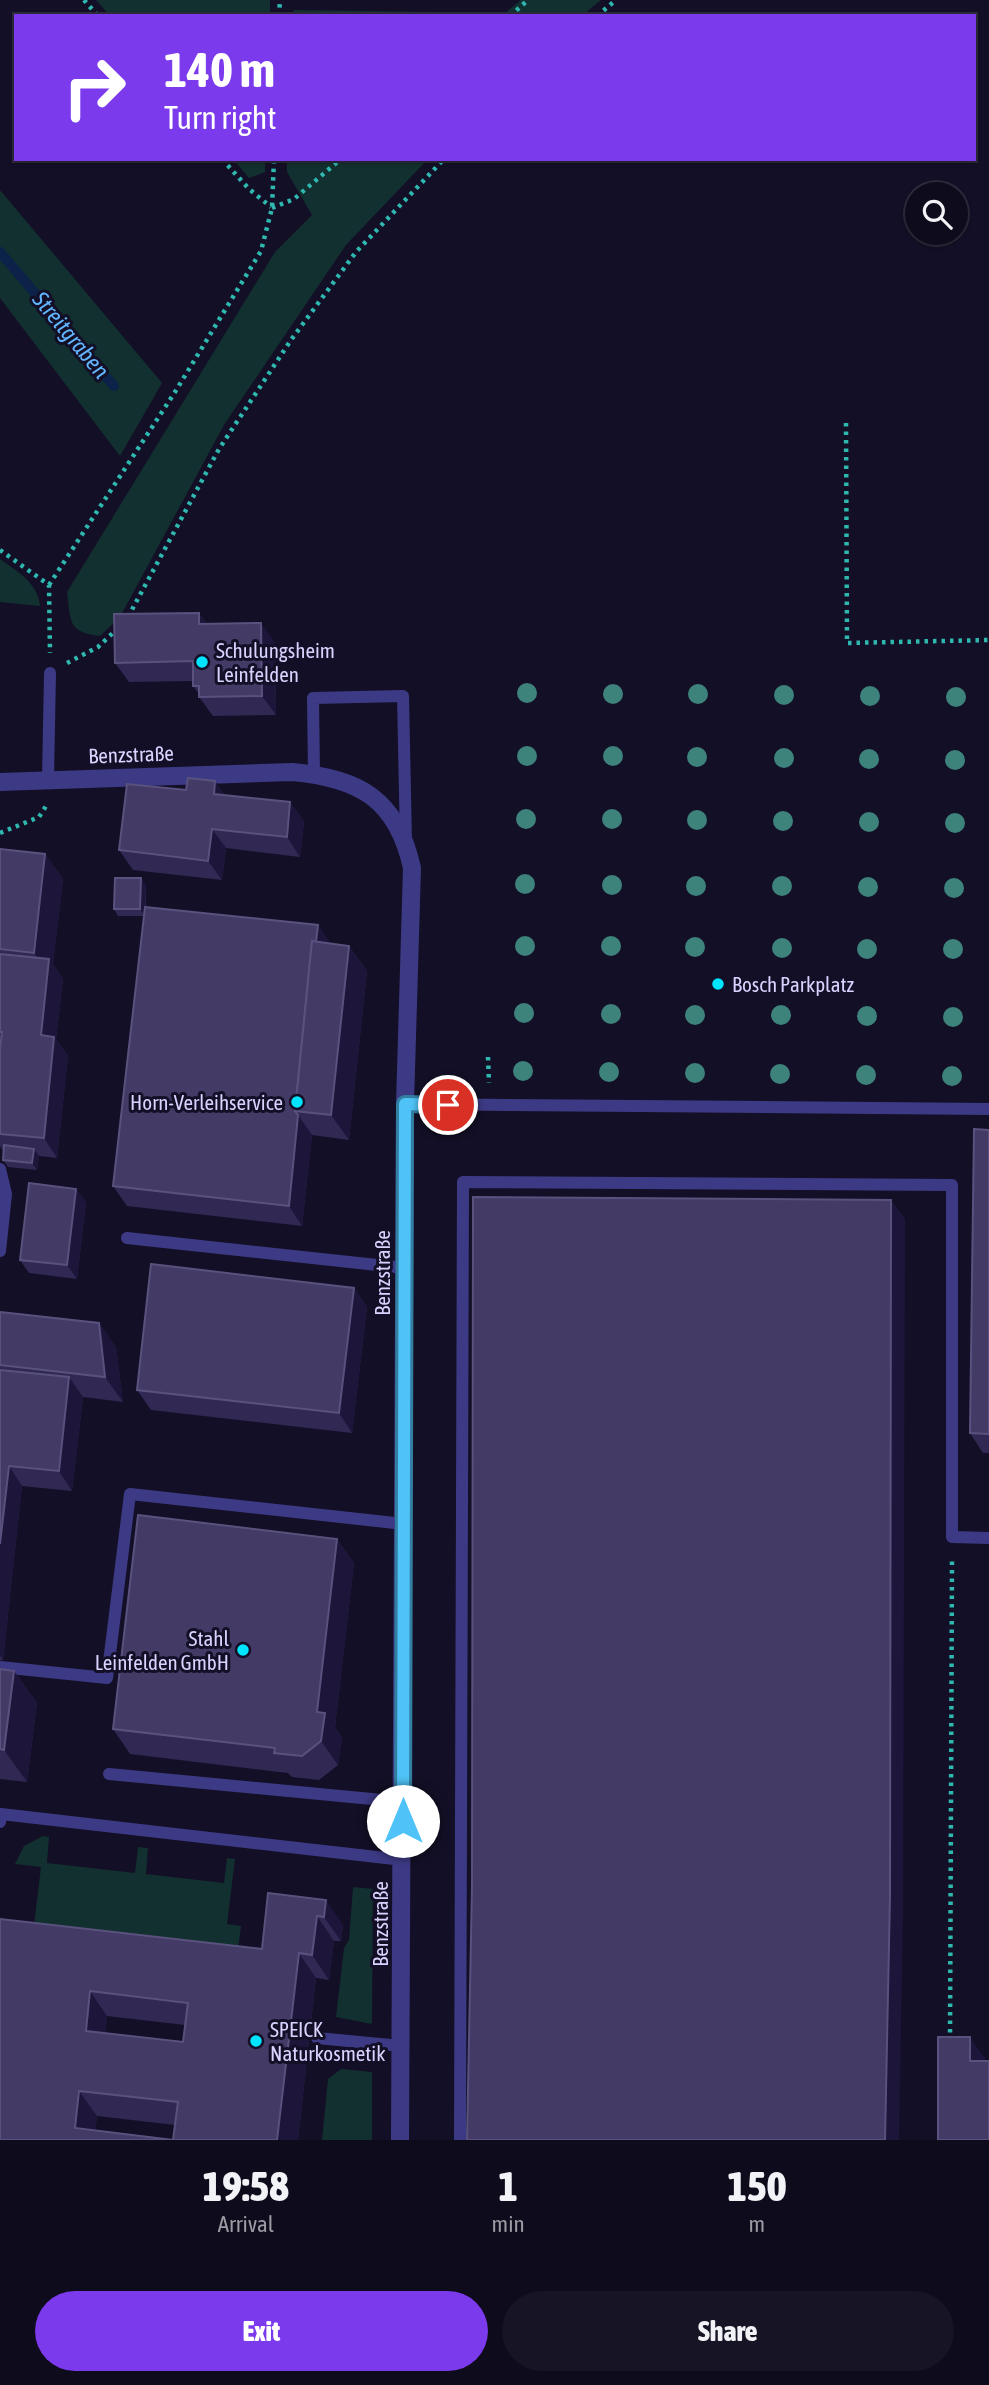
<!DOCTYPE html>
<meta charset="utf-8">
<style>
body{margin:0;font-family:"Asap Condensed",sans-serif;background:#171425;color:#f1f3f6;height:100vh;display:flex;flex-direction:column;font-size:26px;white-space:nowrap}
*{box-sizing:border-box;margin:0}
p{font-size:23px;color:#9b9ba3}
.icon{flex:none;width:38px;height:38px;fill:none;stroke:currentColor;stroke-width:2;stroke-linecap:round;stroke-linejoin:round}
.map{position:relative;height:2140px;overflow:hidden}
.sheet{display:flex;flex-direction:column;background:#0e0b1c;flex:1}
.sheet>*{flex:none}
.banner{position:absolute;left:14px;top:14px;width:962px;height:147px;border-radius:0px;box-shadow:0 2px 5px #0004,0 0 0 2px #2e2b3b;background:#7c3aed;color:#fff;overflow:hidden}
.controls{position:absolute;left:905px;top:182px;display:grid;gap:14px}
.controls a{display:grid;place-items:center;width:63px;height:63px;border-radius:50%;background:#0e0b1c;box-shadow:0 2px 5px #0004,0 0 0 2px #2e2b3b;font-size:35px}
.pin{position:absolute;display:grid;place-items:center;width:60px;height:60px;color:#fff;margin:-30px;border:4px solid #fff;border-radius:50%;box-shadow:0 2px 7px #0007}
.me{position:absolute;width:77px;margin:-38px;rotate:0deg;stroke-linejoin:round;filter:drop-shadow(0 0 5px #0008)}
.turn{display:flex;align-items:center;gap:24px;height:147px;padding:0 35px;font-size:32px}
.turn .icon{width:91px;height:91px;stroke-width:2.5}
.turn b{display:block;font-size:49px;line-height:60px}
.eta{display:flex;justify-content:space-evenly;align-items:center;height:119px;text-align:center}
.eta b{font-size:42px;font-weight:800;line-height:49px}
.primary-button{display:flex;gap:14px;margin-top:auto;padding:14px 35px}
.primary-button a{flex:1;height:80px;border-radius:42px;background:#7c3aed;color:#fff;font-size:28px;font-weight:800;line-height:80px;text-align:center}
.primary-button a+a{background:#171425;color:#f1f3f6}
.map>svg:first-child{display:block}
.green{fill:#12302f}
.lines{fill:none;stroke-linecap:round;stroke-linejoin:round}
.stream{stroke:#0c2248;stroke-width:10}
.path{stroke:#2fb8b0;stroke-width:4.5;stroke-dasharray:3.5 5;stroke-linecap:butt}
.lane{stroke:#3d3a85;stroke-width:12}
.street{stroke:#3d3a85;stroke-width:18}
.tree{fill:#3d827b}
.wall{fill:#312854;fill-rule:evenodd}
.shaded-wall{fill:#1d163a}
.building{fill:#433a66;stroke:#5a527e;stroke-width:2;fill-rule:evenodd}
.route-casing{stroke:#337fa1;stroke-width:18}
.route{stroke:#4fc3f7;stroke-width:12}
.poi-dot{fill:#00e5ff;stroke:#130f26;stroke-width:2.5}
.labels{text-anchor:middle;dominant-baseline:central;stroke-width:6;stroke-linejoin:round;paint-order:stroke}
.poi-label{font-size:21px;fill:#d9d4ff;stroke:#130f26;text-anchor:start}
.street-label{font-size:21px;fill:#d9d4ff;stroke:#130f26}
.water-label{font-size:23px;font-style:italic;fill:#62b6ff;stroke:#130f26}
</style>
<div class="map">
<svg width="989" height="2140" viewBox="0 0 989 2140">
<rect width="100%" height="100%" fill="#130f26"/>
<g class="green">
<polygon points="96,0 270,0 270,16 110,16"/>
<polygon points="521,0 601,0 582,16 293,16 294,10 505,13"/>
<polygon points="233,159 265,159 265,172 249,178"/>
<path d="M287,159H428L346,245L224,425L120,617L100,636C67,632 71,621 67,592L275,252L312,215L287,172Z"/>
<polygon points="0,190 162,383 120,456 0,298"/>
<path d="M0,559C18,572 38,583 40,606L0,602Z"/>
<polygon points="43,1836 49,1837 47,1863 135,1873 138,1847 148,1848 146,1874 224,1883 227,1858 235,1859 227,1924 241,1926 236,1964 32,1942 41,1867 15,1864 24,1846"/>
<polygon points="353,1887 373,1889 372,2024 336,2017 344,1948 349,1940"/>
<polygon points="341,2069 372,2072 372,2140 322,2140 328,2079"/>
</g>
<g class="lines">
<polyline class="stream" points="0,252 114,386"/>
<g class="path">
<polyline points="84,0 98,16"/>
<polyline points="279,16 280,0"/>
<polyline points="510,16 528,0"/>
<polyline points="597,16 616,0"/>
<polyline points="222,159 249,189 271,207"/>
<polyline points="272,208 294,199 341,159"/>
<polyline points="846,423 847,643 989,640"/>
<polyline points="0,550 49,585 50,653"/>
<polyline points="49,585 175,392 261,251 272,208 274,159"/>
<polyline points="128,617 219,449 291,340 356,252 444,159"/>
<polyline points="67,663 98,647 117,629"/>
<polyline points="0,833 39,817 46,806"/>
<polyline points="488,1057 489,1083"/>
<polyline points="950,2041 952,1560"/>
</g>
<g class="lane">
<polyline points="314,774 313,698 403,696 406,842"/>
<polyline points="48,779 50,673"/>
<polyline points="405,1104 989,1109"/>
<polyline points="0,1169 6,1194 0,1251"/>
<polyline points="127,1238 405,1268"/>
<polyline points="0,1667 107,1678 130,1494 404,1524"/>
<polyline points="109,1774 403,1802"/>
<polyline points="0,1822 1,1814 403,1860"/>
<polyline points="317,2038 401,2046"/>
<polyline points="460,2140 463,1182 952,1185 952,1537 989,1538"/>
</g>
<path class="street" d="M0,782L292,772C359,778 397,799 412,868L405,1104L400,2140"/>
</g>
<g class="tree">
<circle cx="527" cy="693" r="10"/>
<circle cx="613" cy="694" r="10"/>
<circle cx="698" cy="694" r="10"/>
<circle cx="784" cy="695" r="10"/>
<circle cx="870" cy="696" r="10"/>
<circle cx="956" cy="697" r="10"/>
<circle cx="527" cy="756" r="10"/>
<circle cx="613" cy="756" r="10"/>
<circle cx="697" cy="757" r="10"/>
<circle cx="784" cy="758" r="10"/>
<circle cx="869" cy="759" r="10"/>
<circle cx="955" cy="760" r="10"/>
<circle cx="526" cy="819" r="10"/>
<circle cx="612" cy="819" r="10"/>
<circle cx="697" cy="820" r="10"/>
<circle cx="783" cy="821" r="10"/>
<circle cx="869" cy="822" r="10"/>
<circle cx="955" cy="823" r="10"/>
<circle cx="525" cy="884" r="10"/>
<circle cx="612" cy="885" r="10"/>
<circle cx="696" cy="886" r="10"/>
<circle cx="782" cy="886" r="10"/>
<circle cx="868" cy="887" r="10"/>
<circle cx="954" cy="888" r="10"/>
<circle cx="525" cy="946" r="10"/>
<circle cx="611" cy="946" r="10"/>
<circle cx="695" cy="947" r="10"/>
<circle cx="782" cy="948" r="10"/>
<circle cx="867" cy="949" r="10"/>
<circle cx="953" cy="949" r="10"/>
<circle cx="524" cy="1013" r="10"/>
<circle cx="611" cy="1014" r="10"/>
<circle cx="695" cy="1015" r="10"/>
<circle cx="781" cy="1015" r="10"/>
<circle cx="867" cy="1016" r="10"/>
<circle cx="953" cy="1017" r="10"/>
<circle cx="523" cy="1071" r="10"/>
<circle cx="609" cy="1072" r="10"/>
<circle cx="695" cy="1073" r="10"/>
<circle cx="780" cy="1074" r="10"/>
<circle cx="866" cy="1075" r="10"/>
<circle cx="952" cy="1076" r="10"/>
</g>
<g class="wall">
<polygon points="199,613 207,624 275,643 276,715 213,716 199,697 199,694 193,686 193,681 129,682 115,663"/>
<polygon points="225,795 290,802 304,822 300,857 226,848 222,880 133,870 119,850"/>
<polygon points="0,849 45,854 63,879 53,964 63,979 56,1039 68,1056 57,1158 39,1156 37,1170 8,1167 3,1160 3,1151 0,1146"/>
<polygon points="146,885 146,907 331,944 349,946 367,971 349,1140 312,1135 302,1226 127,1206 113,1186 144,916 118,916 114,909"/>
<polygon points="989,1130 989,1453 983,1453 970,1433"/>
<polygon points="86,1202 77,1279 29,1273 20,1260"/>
<polygon points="354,1288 367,1307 352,1433 151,1410 137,1390"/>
<polygon points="0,1312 116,1347 123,1402 83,1397 72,1491 22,1486 3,1660 0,1660"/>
<polygon points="337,1539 354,1563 335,1727 342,1738 338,1765 319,1780 292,1777 288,1773 130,1754 113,1729"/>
<polygon points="0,1669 14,1671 37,1703 27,1782 0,1779"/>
<path d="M268,1893L343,1925L341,1941H334L329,1980L316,1978L298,2140H0V1919L262,1949ZM107,2016L185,2025L183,2042L105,2033ZM97,2116L175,2125L173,2140L95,2131Z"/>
</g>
<g class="shaded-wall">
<polygon points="199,613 213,632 199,624"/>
<polygon points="261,623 275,643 276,715 262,696"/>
<polygon points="215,781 229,801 214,794"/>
<polygon points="290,802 304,822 300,857 287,837"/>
<polygon points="212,829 226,848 222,880 208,861"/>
<polygon points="45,854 63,879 53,964 63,979 56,1039 68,1056 57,1158 44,1138 41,1035 48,972 34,953"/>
<polygon points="141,878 146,885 145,916 140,909"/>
<polygon points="318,925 332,945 298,1111"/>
<polygon points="349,946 367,971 349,1140 331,1115"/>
<polygon points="298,1115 312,1135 302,1226 289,1206"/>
<polygon points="34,1149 39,1156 37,1170 32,1163"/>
<polygon points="76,1189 86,1202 77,1279 67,1265"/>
<polygon points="891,1200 905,1219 903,1914 899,2140 885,2140"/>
<polygon points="354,1288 367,1307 352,1433 339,1413"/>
<polygon points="99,1323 116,1347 123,1402 105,1377"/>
<polygon points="69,1377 83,1397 72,1491 59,1471"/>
<polygon points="9,1466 22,1486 3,1660 0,1656 0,1544"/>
<polygon points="337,1539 354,1563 335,1727 342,1738 338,1765 321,1741 317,1712"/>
<polygon points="14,1671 37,1703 27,1782 4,1750"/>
<polygon points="326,1900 343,1925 341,1941 324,1917"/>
<polygon points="317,1916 334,1941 329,1980 312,1955"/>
<polygon points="299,1953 316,1978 298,2140 277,2140"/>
<polygon points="90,1991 107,2016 103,2055 86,2031"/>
<polygon points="970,2037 987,2062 970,2061"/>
<polygon points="79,2091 97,2116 94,2140 75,2128"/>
</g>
<g class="building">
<polygon points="199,613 199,624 261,623 262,696 199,697 199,686 193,686 193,661 115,663 114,614"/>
<polygon points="188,778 215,781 214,794 290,802 287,837 212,829 208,861 119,850 127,784 186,790"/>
<polygon points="0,849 45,854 34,953 0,949"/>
<polygon points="115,878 141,878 140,909 114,909"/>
<polygon points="145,907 318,925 316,942 312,941 295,1111 298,1115 289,1206 113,1186"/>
<polygon points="312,941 349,946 331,1115 295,1111"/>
<polygon points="0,954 49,959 41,1035 54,1037 44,1138 0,1134 0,1049 2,1032 0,1032"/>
<polygon points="974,1129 989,1130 989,1434 970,1433"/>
<polygon points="4,1145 34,1149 32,1163 3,1160"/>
<polygon points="29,1183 76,1189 67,1265 20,1260"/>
<polygon points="473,1197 891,1200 890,1895 885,2140 467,2140 472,1887"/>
<polygon points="151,1264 354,1288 339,1413 137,1390"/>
<polygon points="0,1312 99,1323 105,1377 0,1365"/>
<polygon points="0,1370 69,1377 59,1471 9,1466 0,1544"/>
<polygon points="138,1515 337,1539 317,1712 325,1713 321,1741 302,1756 274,1753 275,1748 113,1729"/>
<polygon points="0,1669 14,1671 4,1750 0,1749"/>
<path d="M268,1893L326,1900L324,1917L317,1916L312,1955L299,1953L277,2140H0V1919L262,1949ZM90,1991L188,2003L183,2042L86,2031ZM79,2091L178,2102L173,2140L75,2128Z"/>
<polygon points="938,2037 970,2037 970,2061 989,2061 989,2140 938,2140"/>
</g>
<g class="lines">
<defs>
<polyline id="route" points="403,1821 405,1104 448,1105"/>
</defs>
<use href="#route" class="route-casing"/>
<use href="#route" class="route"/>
</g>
<g class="poi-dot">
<circle cx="202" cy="662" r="7"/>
<circle cx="718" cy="984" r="7"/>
<circle cx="297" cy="1102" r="7"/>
<circle cx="243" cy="1650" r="7"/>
<circle cx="256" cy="2041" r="7"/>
</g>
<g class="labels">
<g class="poi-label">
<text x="216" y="650">Schulungsheim<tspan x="216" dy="24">Leinfelden</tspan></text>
<text x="732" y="984">Bosch Parkplatz</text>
<text x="283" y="1102" text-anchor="end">Horn-Verleihservice</text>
<text x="229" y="1638" text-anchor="end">Stahl<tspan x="229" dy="24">Leinfelden GmbH</tspan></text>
<text x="270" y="2029">SPEICK<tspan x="270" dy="24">Naturkosmetik</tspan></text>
</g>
<g class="street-label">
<text transform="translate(131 754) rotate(-2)">Benzstraße</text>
<text transform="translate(382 1273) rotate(-90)">Benzstraße</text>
<text transform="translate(380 1924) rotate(-90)">Benzstraße</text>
</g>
<g class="water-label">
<text transform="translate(71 335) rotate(50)">Streitgraben</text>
</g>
</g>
</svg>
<div class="controls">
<a><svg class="icon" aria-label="search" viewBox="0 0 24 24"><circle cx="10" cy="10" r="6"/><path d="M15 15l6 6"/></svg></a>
</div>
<div class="pin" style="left:448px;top:1105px;background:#d93025"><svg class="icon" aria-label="arrive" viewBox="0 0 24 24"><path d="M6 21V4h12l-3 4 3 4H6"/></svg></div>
<svg class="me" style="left:403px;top:1821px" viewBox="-20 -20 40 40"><circle r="19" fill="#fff"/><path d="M0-13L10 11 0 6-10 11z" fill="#4fc3f7"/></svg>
<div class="banner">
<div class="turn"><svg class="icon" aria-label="right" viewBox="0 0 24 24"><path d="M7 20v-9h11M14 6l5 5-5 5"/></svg><div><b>140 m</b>Turn right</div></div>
</div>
</div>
<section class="sheet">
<div class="eta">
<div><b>19:58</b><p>Arrival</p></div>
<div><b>1</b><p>min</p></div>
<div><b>150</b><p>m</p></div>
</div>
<div class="primary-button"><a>Exit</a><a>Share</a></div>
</section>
